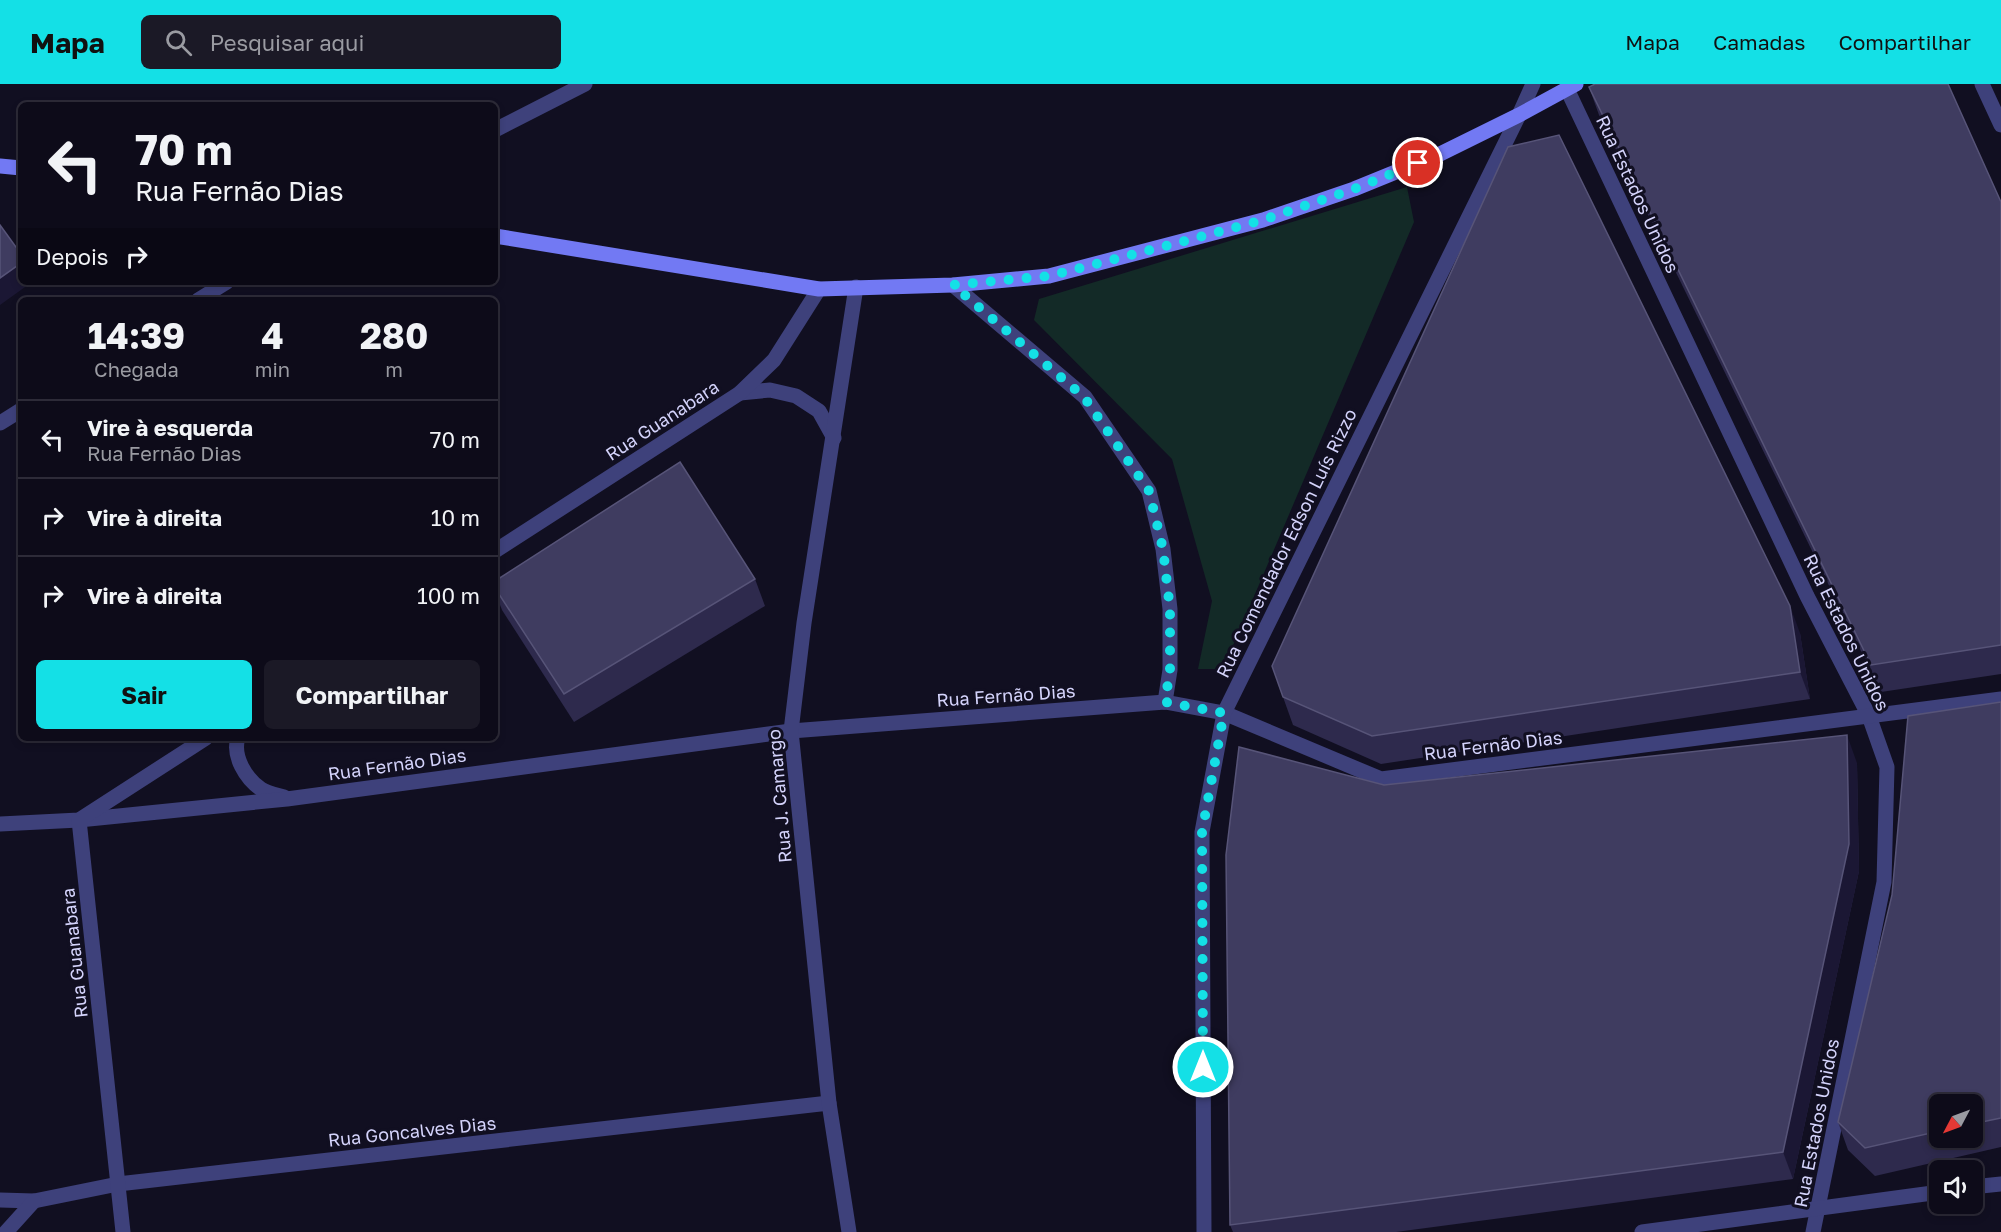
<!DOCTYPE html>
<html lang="pt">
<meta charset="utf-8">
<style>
body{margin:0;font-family:"Golos Text",sans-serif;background:#1b1926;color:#f1f3f6;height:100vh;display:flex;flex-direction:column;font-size:22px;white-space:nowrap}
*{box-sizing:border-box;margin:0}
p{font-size:20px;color:#9a9ba2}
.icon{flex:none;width:33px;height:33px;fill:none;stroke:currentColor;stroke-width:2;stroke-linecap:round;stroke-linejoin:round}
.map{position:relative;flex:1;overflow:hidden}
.drawer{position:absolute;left:18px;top:213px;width:480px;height:444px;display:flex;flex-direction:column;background:#0d0b19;border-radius:9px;box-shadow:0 3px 9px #0003,0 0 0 2px #2d2b38}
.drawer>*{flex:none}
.banner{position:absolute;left:18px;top:18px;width:480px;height:183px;border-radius:9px;box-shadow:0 3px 9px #0003,0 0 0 2px #2d2b38;background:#0d0b19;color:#f1f3f6;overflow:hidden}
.needle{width:39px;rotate:229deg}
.tools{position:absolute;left:1929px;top:1010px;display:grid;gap:12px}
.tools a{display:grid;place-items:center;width:54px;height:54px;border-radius:9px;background:#0d0b19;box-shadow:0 3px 9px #0003,0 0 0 2px #2d2b38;font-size:30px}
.pin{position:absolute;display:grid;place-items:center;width:51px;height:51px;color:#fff;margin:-26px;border:3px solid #fff;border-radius:50%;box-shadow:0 2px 6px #0007}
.me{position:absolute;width:66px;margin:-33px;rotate:0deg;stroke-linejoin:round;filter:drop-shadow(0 0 4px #0008)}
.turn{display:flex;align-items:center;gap:21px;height:126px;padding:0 18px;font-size:27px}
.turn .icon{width:78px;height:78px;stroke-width:2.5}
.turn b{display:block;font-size:42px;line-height:51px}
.then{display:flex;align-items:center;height:57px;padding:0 18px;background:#0003;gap:12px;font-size:22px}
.eta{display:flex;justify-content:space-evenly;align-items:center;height:102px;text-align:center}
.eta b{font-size:36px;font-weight:700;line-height:42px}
.button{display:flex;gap:12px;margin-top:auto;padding:12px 18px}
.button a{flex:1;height:69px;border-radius:9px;background:#14e0e6;color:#111;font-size:24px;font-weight:700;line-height:69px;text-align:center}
.button a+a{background:#1b1926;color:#f1f3f6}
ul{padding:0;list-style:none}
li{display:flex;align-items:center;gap:18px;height:78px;padding:0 18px;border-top:2px solid #2d2b38}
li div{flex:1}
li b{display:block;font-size:22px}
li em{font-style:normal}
header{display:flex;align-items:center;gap:36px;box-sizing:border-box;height:84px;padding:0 30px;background:#14e0e6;color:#111}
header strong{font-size:28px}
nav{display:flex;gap:33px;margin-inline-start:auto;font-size:21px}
.search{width:420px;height:54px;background:#1b1926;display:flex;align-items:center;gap:15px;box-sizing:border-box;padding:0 21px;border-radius:9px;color:#9a9ba2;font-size:22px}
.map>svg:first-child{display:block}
.green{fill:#132a27}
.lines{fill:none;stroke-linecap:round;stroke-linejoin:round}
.street{stroke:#3e417b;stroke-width:15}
.secondary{stroke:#7279f3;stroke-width:15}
.wall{fill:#2e2a4d;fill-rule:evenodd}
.shaded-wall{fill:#1b1734}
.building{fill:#3f3c60;stroke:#575478;stroke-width:1.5}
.route{stroke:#14e0e6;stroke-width:10;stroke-dasharray:0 18}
.labels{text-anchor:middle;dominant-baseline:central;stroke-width:6;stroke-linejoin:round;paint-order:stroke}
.street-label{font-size:18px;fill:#d4d3fb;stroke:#110f21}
</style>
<header>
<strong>Mapa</strong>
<div class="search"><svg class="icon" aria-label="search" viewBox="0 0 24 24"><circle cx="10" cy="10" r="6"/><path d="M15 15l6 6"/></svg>Pesquisar aqui</div>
<nav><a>Mapa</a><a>Camadas</a><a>Compartilhar</a></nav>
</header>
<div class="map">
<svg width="2001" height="1148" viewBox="0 0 2001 1148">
<rect width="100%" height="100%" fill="#110f21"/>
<polygon class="green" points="1407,103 1414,138 1223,585 1198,585 1212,517 1172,375 1034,236 1039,215"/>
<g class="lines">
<g class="street">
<polyline points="1982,0 2001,41"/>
<polyline points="1567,5 1807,512 1869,632 1887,683 1884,798 1813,1148"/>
<polyline points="495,46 585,0"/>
<polyline points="953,201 1085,313 1149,407 1163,465 1170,525 1170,586 1165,618"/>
<polyline points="198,216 227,198"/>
<polyline points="740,309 770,306 796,312 819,327 834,354"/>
<polyline points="0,339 21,326"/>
<polyline points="495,467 740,309 774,276 819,205"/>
<path d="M238,654C232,672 246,695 261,705C267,709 277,711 284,713"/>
<polyline points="0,740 79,736 287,715 791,647 1165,618 1224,629 1381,695 2001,615"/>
<polyline points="1972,1103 2001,1100"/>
<polyline points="0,1116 34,1117 118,1100 829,1019"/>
<polyline points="6,1148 34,1117"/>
<polyline points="123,1148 79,736 206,654"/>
<polyline points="849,1148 829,1019 791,647 804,539 856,203"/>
<polyline points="1204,1148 1202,748 1224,629 1519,31 1533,0"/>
<polyline points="1642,1148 1940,1108"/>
</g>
<g class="secondary">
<polyline points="0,82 21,84"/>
<polyline points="495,152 819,205 953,201 1049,192 1263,136 1354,105 1440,70 1519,31 1576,0"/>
</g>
</g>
<g class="wall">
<polygon points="1589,3 2001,118 2001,590 1881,608 1599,31"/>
<polygon points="755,495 765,522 574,638 502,526 495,508 495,497"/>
<polygon points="1800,549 1810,615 1381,680 1293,641 1283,613"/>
<path d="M2001,618V1063L1875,1092L1848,1066L1838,1038ZM1940,1020H1972V1053H1940Z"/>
<polygon points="1857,679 1859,787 1793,1095 1396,1148 1233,1148 1230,1141"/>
</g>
<g class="shaded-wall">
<polygon points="21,179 21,198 32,198 0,221 0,194"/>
<polygon points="1790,522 1800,549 1810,615 1800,588"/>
<polygon points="1847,651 1857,679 1859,787 1793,1095 1783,1068"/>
</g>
<g class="building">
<polygon points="1595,0 1948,0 2001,118 2001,561 1871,581 1589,3"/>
<polygon points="1559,51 1790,522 1800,588 1372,652 1283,613 1272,582 1508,63"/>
<polygon points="0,141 21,170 21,179 0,194"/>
<polygon points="680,378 755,495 564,610 495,504 495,497"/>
<polygon points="2001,618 2001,1034 1972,1040 1972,1020 1940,1020 1940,1047 1865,1064 1838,1038 1892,811 1908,632"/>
<polygon points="1847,651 1849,760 1783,1068 1230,1141 1226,771 1239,663 1384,701"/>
</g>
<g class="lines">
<polyline class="route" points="1203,983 1202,748 1224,629 1165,618 1170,586 1170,525 1163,465 1149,407 1084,313 953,201 1049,192 1166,162 1263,136 1354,105 1418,79"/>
</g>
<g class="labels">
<g class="street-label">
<text transform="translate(1638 110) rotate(65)">Rua Estados Unidos</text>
<text transform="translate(662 336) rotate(-33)">Rua Guanabara</text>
<text transform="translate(1286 459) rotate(-64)">Rua Comendador Edson Luís Rizzo</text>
<text transform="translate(1847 548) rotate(64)">Rua Estados Unidos</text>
<text transform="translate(1006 611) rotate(-4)">Rua Fernão Dias</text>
<text transform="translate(1493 661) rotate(-7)">Rua Fernão Dias</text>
<text transform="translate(397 680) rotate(-8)">Rua Fernão Dias</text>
<text transform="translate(779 712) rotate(-95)">Rua J. Camargo</text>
<text transform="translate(74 869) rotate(-96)">Rua Guanabara</text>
<text transform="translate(1816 1039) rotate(-79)">Rua Estados Unidos</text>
<text transform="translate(412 1047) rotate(-6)">Rua Goncalves Dias</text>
</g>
</g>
</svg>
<div class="tools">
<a><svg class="needle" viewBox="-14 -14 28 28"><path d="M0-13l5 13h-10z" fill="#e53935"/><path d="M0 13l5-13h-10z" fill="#9a9ba2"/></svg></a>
<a><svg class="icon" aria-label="sound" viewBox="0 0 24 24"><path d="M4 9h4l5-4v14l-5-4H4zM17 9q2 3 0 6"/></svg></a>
</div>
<div class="pin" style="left:1418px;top:79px;background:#d93025"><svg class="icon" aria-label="arrive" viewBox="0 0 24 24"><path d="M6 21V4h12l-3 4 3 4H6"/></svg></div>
<svg class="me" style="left:1203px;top:983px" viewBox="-20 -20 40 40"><circle r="17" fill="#14e0e6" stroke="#fff" stroke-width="3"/><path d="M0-11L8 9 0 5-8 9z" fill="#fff"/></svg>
<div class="banner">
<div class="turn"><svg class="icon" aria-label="left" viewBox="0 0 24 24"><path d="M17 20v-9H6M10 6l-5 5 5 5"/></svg><div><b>70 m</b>Rua Fernão Dias</div></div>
<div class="then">Depois<svg class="icon" aria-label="right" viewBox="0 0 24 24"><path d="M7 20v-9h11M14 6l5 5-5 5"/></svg></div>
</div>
<section class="drawer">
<div class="eta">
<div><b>14:39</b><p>Chegada</p></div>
<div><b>4</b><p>min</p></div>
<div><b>280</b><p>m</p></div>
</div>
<ul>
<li><svg class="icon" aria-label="left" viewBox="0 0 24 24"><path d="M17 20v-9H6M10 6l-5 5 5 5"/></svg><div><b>Vire à esquerda</b><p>Rua Fernão Dias</p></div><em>70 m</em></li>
<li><svg class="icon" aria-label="right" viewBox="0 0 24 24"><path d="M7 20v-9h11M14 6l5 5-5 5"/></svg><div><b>Vire à direita</b></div><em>10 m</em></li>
<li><svg class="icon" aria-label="right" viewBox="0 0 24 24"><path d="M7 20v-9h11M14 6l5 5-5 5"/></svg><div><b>Vire à direita</b></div><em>100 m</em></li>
</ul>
<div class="button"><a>Sair</a><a>Compartilhar</a></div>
</section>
</div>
